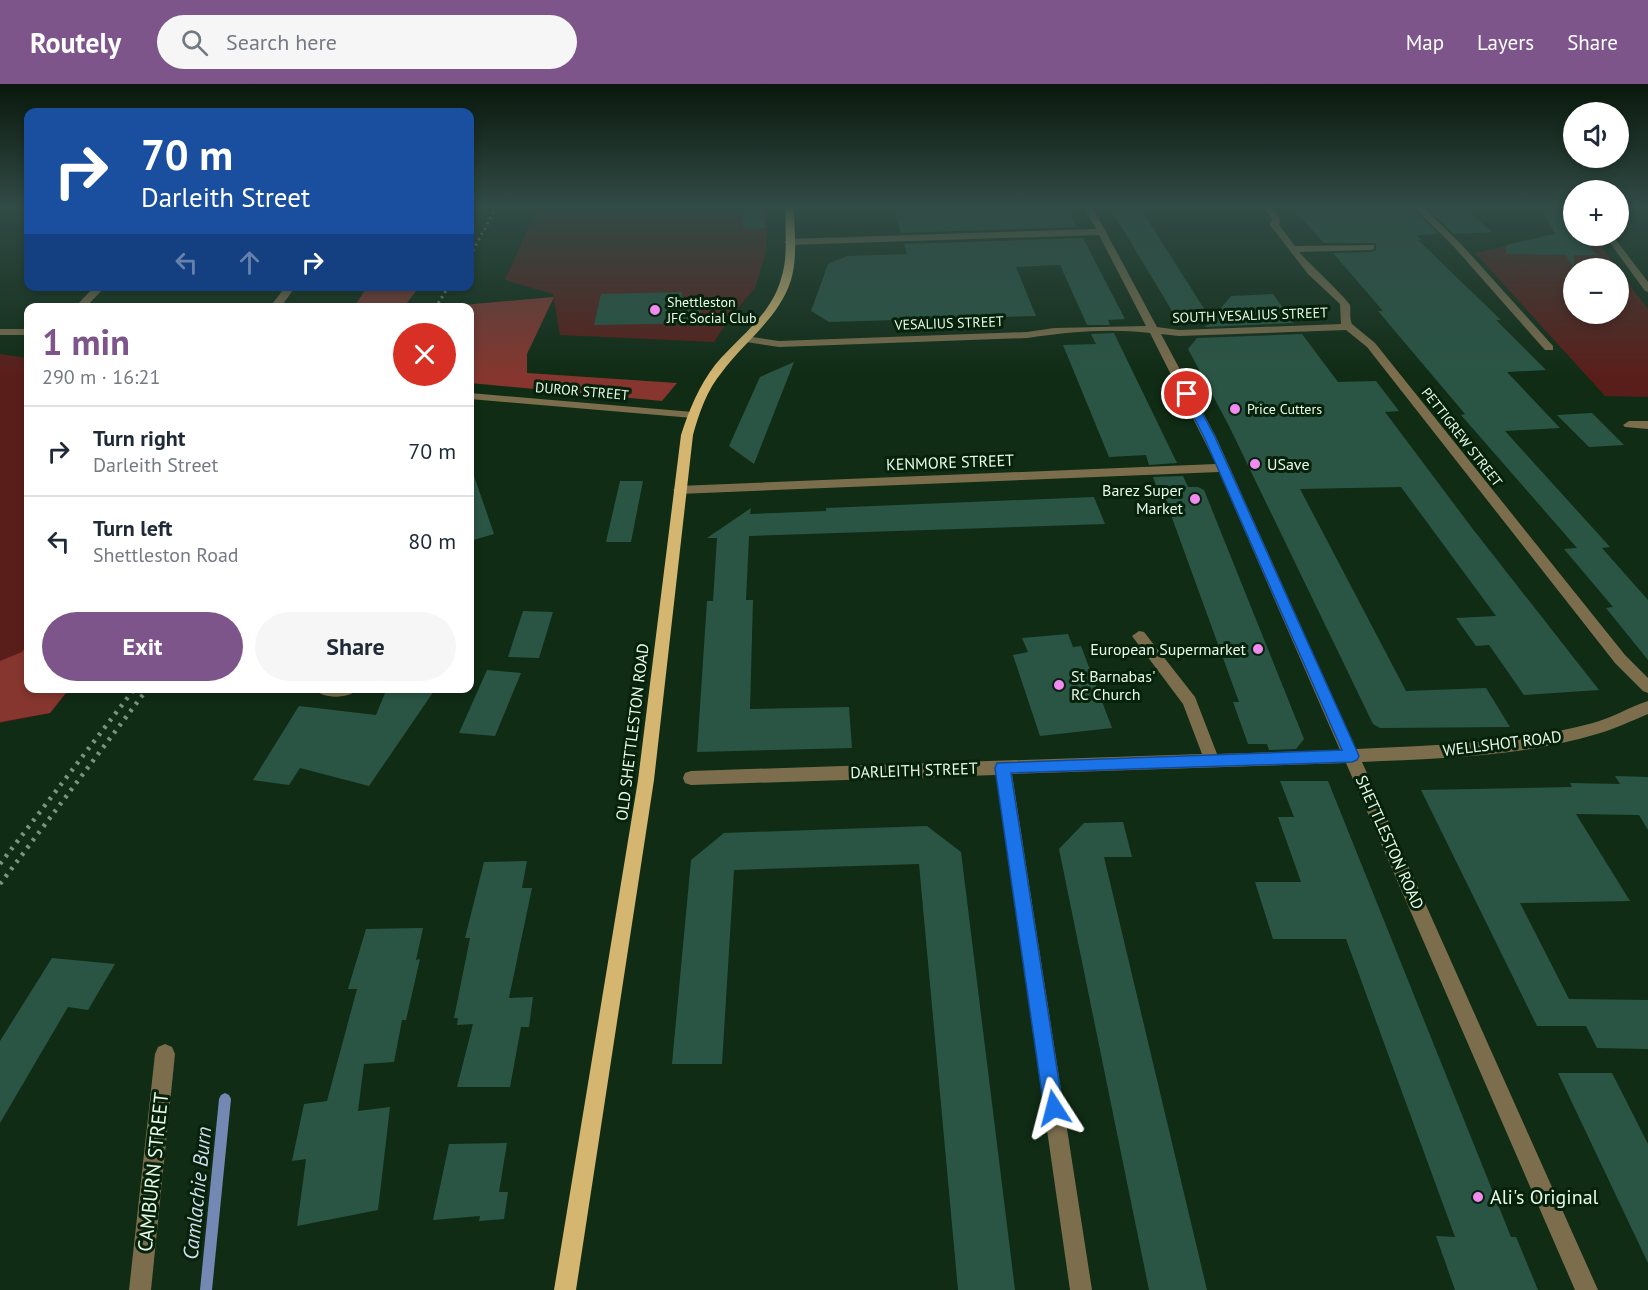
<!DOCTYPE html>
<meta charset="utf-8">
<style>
body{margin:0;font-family:"PT Sans",sans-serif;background:#f6f6f7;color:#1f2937;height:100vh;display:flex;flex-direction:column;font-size:22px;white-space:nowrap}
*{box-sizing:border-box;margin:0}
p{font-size:20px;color:#747a83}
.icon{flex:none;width:33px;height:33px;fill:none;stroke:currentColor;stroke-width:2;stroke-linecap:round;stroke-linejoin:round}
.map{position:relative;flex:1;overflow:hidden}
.panel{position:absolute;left:24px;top:219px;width:450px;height:390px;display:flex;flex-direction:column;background:#fff;border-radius:12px;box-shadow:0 3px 9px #0003}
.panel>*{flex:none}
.guide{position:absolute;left:24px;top:24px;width:450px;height:183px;border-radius:12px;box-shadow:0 3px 9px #0003;background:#1a4fa0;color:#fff;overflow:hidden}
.controls{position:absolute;left:1563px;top:18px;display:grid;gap:12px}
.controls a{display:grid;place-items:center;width:66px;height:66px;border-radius:50%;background:#fff;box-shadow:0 3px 9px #0003;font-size:30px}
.pin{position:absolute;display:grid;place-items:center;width:51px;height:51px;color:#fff;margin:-26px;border:3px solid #fff;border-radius:50%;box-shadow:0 2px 6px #0007}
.me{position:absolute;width:66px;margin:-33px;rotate:351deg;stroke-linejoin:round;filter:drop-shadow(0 0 4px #0008)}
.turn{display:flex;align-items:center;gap:21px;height:126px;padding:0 18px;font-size:27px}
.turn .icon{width:78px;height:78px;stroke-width:2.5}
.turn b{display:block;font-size:42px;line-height:51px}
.lanes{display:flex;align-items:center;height:57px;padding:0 18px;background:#0003;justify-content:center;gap:30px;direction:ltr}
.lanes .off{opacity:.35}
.round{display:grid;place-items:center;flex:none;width:63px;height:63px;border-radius:32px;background:#f6f6f7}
.headline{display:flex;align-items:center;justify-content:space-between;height:102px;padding:0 18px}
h1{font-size:36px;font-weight:700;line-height:45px;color:#7e558b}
.action{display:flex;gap:12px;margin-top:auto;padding:12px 18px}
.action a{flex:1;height:69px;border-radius:36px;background:#7e558b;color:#fff;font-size:24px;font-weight:700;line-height:69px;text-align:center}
.action a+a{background:#f6f6f7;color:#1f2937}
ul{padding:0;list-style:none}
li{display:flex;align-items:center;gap:18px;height:90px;padding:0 18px;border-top:2px solid #e0e1e3}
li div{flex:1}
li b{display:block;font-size:22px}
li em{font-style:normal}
header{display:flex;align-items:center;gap:36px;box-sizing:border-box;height:84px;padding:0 30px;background:#7e558b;color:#fff}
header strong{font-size:28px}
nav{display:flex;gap:33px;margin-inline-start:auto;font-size:21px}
.search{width:420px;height:54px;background:#f6f6f7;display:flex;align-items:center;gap:15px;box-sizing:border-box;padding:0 21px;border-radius:33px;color:#747a83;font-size:22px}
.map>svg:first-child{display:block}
.green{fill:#5a1e1a}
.forest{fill:#86362f}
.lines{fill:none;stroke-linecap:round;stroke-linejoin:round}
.stream{fill:#7389b3;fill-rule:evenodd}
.building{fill:#2a5545}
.minor{fill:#7c6e4d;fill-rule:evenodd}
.major{fill:#d4b671;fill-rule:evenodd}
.rail-far1{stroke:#7c937f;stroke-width:3;stroke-dasharray:2 4;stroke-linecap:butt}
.rail{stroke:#7c937f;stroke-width:4.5;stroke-dasharray:3 6;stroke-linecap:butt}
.route{fill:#1a73e8;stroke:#114b97;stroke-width:1.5}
.poi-dot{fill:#f38af2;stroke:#06220b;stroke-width:2}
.labels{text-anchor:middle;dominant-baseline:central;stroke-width:6;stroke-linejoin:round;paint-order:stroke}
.far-poi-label{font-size:14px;fill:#e8f9e9;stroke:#06220b;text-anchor:start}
.far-street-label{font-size:14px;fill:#e8f9e9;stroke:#06220b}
.street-label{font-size:16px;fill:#e8f9e9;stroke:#06220b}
.poi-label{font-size:16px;fill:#e8f9e9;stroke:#06220b;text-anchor:start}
.near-street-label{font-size:20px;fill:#e8f9e9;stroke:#06220b}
.near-poi-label{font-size:20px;fill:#e8f9e9;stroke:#06220b;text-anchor:start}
.near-water-label{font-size:21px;font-style:italic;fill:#d2daee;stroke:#06220b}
</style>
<header>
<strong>Routely</strong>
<div class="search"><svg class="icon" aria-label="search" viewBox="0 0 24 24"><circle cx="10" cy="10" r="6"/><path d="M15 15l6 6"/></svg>Search here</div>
<nav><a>Map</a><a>Layers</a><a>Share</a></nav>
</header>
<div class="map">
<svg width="1648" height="1206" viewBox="0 0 1648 1206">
<rect width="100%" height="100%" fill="#102c15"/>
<g class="green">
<polygon points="538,122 767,122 767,166 755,204 732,231 714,258 560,251 553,210 505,196"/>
<polygon points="1574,152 1594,152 1617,184 1574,184 1574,230 1618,230 1619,187 1648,225 1648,313 1605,312 1475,169 1524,158"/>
<polygon points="0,270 28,274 28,604 69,605 50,629 0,639"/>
</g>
<g class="forest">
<polygon points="367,203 367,202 419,203 404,223 354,223"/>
<polygon points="554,213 527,270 527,289 677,299 662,317 470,299 470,224 461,223 462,221"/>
<polygon points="28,560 28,604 69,605 50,629 0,638 0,577 22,568"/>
</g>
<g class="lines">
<polygon class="stream" points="225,1009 229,1011 231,1015 212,1206 200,1206 219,1015 221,1011"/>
</g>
<g class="building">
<polygon points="744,122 765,122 765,144 743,144"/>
<polygon points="893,122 1066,122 1077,143 901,149"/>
<polygon points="1109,122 1139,122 1208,231 1175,232"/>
<polygon points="1290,122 1411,122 1438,150 1416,151 1421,156 1418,156 1501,236 1496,236 1546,286 1507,288 1560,344 1505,347 1610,463 1602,464 1648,516 1648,576 1606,524 1613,523 1564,465 1577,464 1461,331 1465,330 1378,227 1383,227 1333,169 1372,168 1376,166 1376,159 1324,159"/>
<polygon points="1425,122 1462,122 1492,148 1454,150"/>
<polygon points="1540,122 1562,122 1574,139 1574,152 1578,152 1598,171 1574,171 1574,185 1566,171 1506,170 1506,161 1555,150"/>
<polygon points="1083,154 1125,235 1108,236 1110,241 1087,241 1060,181 1016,183 1036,232 829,238 811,227 828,180 847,172 907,170 904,160"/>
<polygon points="682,208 682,213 702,212 700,239 594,241 601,210"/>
<polygon points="1273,210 1294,239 1205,243 1231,212"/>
<polygon points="1114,249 1177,379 1149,381 1146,371 1109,373 1063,261 1096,260 1091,250"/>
<polygon points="1302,250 1338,298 1376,297 1399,327 1385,328 1472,444 1599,606 1524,611 1489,561 1476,562 1456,534 1496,532 1401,403 1300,405 1406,607 1486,604 1510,643 1380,644 1373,640 1229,342 1188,265 1197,254"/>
<polygon points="794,278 754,380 729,362 760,293"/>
<polygon points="1592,329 1624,361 1589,363 1557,331"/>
<polygon points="470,389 473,389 494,450 470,457"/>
<polygon points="1183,392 1188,403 1198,403 1204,406 1304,655 1296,665 1269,666 1267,660 1248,660 1233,618 1239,618 1171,431 1167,431 1153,393"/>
<polygon points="620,397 643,397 631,458 606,458"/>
<polygon points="1094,413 1105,440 749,452 746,516 753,516 750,625 849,623 852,664 697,668 707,517 713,517 717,454 707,454 751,424 750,430 826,427 826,424"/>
<polygon points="523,527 553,528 539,574 508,573"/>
<polygon points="1068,550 1073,563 1081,562 1112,644 1040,652 1013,571 1028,568 1022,554"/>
<polygon points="487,586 521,589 495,652 459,649"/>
<polygon points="387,604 436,604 369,702 300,684 289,701 253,696 299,622 376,631"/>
<polygon points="1615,692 1648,693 1648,746 1639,731 1576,730 1630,817 1520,819 1569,915 1648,916 1648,965 1597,964 1586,942 1537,942 1421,706 1572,703 1570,699 1620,700"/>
<polygon points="1280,697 1328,697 1511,1153 1516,1153 1538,1206 1455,1206 1436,1152 1455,1153 1346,855 1273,855 1255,798 1301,798 1278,733 1294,733"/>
<polygon points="1123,738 1132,773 1104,773 1207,1206 1149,1206 1059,765 1084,739"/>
<polygon points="927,742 961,768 1015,1206 958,1206 919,780 734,786 722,980 672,980 691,776 724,749"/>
<polygon points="527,777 522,804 532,804 509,914 533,913 529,943 521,943 510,1003 457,1003 473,940 457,941 458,934 454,934 470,854 465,854 484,778"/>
<polygon points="423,844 416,876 420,875 406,936 402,936 394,978 364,980 358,1027 390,1023 378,1126 297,1142 306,1075 292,1077 304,1020 327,1017 357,905 348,905 366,845"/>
<polygon points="52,874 115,880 88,926 68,923 0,1039 0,957"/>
<polygon points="1558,989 1612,989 1648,1060 1648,1179"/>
<polygon points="507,1059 499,1108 508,1108 504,1135 479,1137 480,1132 433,1136 449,1060"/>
</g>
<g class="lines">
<g class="minor">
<path d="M1084,122H1092L1157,243L1179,246L1341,240L1340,220L1308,190L1270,141L1272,135L1262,122H1270L1280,135L1279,141L1295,162L1374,161V165L1371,166L1299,168C1307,177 1349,217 1350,221C1351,228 1349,233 1352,240L1375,259L1625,571L1648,594V609L1643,607L1615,579L1367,263L1346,246L1179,252L1161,250L1216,353L1356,665C1435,661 1515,660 1593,639C1612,634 1629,623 1648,617V630C1631,637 1615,645 1597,650C1521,673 1440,674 1362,678L1598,1206H1575L1346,679L1012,690L1092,1206H1070L996,691L691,701L685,699L683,694L685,689L691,687L1202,670L1183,620L1132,552L1139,547L1144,548L1195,613L1217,670L1340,666L1219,388L679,410L673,406L679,402L1216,380L1150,249C1110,244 1066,248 1027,254L779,263L746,258L741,255L746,252L779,257L1027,248L1054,244L1146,242L1099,151L789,161L784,158L789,155L1096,145Z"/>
<polygon points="1413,122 1422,122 1461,160 1553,262 1553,266 1545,266 1455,164"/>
<polygon points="1605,152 1613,152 1648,198 1648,208 1645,207"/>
<polygon points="95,202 106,202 85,224 74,224"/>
<polygon points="286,202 296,202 280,224 269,224"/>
<rect x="0" y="245" width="28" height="6"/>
<polygon points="470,309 693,328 699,331 693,334 470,315"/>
<polygon points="1629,337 1648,337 1648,345 1625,343 1623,341"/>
<path d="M314,604H359C351,615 321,616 314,604Z"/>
<polygon points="165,960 172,963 175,970 151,1206 129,1206 155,970 158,963"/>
</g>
<path class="major" d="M786,122H794C794,146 798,172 791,196C779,234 745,257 722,288C707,306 699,329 693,351L654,696L576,1206H554L638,696L681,351C689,326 699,302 715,281C739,253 771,231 781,195C789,171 784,146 786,122Z"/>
<g class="rail-far1">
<polyline points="470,172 497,122"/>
<polyline points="435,224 449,202"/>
</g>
<g class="rail">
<polyline points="0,780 135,604"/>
<polyline points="0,800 148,604"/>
</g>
</g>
<linearGradient id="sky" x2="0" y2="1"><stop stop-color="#09180c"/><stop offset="0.42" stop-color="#314b46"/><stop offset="1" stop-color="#314b46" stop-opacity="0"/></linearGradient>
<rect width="1648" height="291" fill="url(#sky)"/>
<polygon class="route" points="1184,308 1191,308 1215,353 1359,672 1357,676 1352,678 1011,689 1063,1024 1060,1031 1054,1034 1047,1031 1044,1024 995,684 997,679 1342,666 1204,353 1182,310"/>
<g class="poi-dot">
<circle cx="655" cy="226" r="6"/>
<circle cx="1235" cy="325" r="6"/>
<circle cx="1255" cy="380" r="6"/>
<circle cx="1195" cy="415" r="6"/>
<circle cx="1258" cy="565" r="6"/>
<circle cx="1059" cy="601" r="6"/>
<circle cx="1478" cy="1113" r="6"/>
</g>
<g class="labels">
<g class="far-poi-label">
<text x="667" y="218">Shettleston<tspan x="667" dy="16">JFC Social Club</tspan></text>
<text x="1247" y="325">Price Cutters</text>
</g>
<g class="far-street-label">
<text transform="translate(1250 231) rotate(-2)">SOUTH VESALIUS STREET</text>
<text transform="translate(949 239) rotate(-2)">VESALIUS STREET</text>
<text transform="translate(582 307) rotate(5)">DUROR STREET</text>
<text transform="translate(1462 353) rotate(52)">PETTIGREW STREET</text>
</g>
<g class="street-label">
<text transform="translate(950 378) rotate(-2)">KENMORE STREET</text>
<text transform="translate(632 648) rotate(-83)">OLD SHETTLESTON ROAD</text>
<text transform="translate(1502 659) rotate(-7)">WELLSHOT ROAD</text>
<text transform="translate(914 686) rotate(-2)">DARLEITH STREET</text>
<text transform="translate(1390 758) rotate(66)">SHETTLESTON ROAD</text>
</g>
<g class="poi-label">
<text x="1267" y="380">USave</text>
<text x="1183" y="406" text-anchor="end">Barez Super<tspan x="1183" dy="18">Market</tspan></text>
<text x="1246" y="565" text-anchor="end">European Supermarket</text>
<text x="1071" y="592">St Barnabas'<tspan x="1071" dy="18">RC Church</tspan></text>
</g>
<g class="near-street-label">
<text transform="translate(153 1088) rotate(-84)">CAMBURN STREET</text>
</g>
<g class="near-poi-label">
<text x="1490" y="1113">Ali's Original</text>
</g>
<g class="near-water-label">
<text transform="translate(197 1109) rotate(-84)">Camlachie Burn</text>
</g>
</g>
</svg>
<div class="controls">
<a><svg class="icon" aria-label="sound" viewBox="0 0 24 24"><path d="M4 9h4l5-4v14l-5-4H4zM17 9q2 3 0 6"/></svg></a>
<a>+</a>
<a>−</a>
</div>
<div class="pin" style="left:1187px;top:310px;background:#d93025"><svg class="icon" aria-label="arrive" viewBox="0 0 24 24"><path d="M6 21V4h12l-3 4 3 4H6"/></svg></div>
<svg class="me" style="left:1054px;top:1024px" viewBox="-20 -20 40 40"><path d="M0-17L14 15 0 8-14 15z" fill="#1a73e8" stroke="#fff" stroke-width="4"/></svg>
<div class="guide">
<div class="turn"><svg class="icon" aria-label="right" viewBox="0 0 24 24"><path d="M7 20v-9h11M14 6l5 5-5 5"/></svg><div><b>70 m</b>Darleith Street</div></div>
<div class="lanes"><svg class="icon off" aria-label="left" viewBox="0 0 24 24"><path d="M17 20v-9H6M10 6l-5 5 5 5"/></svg><svg class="icon off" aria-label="ahead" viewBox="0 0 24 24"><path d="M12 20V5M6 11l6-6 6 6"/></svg><svg class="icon" aria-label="right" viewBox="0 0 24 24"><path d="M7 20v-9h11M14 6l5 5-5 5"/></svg></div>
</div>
<section class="panel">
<div class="headline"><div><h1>1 min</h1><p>290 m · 16:21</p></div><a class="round" style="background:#d93025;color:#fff"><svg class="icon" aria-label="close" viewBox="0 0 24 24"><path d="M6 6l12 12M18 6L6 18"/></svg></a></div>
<ul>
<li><svg class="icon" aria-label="right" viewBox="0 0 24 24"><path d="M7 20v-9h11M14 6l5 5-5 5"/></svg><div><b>Turn right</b><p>Darleith Street</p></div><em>70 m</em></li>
<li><svg class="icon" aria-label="left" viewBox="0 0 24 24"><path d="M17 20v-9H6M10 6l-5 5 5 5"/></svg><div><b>Turn left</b><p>Shettleston Road</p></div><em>80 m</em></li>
</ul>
<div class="action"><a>Exit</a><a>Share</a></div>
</section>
</div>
